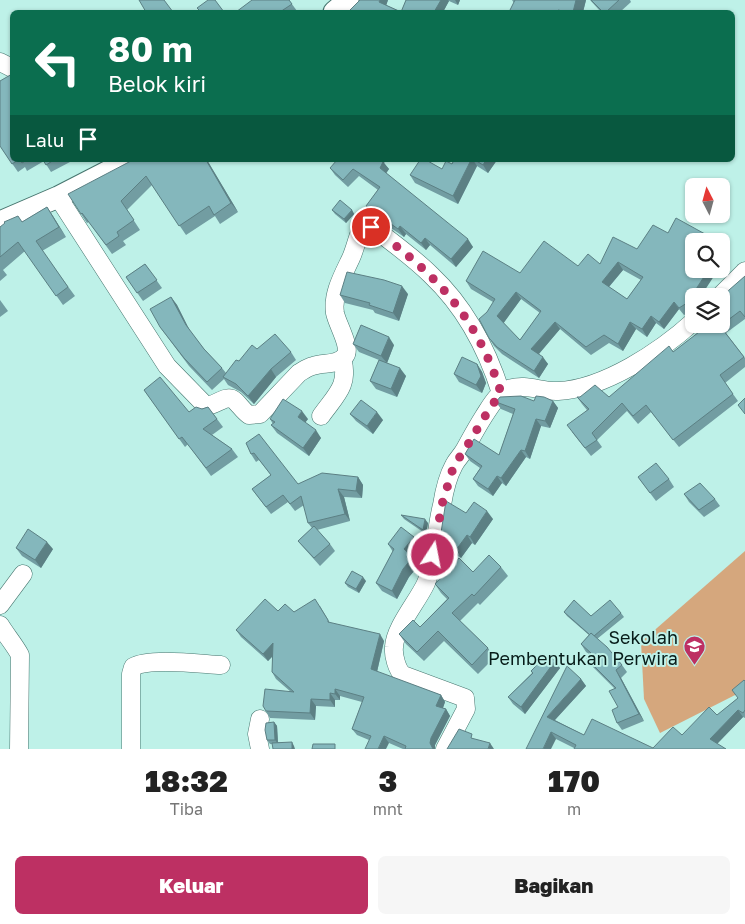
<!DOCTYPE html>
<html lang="id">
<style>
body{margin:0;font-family:"Golos Text",sans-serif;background:#f6f6f6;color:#222;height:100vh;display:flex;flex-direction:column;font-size:19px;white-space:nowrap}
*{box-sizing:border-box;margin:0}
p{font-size:16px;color:#767676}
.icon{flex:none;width:28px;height:28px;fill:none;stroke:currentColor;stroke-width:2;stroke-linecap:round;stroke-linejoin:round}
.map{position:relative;height:749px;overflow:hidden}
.panel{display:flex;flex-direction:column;background:#fff;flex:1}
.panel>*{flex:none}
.banner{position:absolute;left:10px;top:10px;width:725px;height:152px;border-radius:8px;box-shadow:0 1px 4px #0004;background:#0b6e4f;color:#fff;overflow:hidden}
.needle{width:32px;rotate:354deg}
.fabs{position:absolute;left:685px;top:178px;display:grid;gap:10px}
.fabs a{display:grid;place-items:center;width:45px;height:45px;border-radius:8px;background:#fff;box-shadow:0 1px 4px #0004;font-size:25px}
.pin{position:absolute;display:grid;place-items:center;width:42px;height:42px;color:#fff;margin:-21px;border:2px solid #fff;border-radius:50%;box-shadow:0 1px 5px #0007}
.me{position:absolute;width:55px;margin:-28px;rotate:11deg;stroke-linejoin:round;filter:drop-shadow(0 0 4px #0008)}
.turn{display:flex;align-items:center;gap:18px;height:105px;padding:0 15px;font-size:22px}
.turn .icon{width:65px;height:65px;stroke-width:2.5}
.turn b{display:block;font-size:35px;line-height:42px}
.then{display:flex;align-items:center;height:48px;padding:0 15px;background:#0003;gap:10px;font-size:19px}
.eta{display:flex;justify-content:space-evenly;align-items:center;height:85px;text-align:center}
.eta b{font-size:30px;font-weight:800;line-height:35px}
.cta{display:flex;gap:10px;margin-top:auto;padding:10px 15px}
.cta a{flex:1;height:58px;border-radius:8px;background:#bd3063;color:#fff;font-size:20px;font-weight:800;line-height:58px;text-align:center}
.cta a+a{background:#f6f6f6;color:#222}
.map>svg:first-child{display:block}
.green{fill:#d5a77d}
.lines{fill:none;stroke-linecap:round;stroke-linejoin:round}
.minor-casing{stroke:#47766f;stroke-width:19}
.tertiary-casing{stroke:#47766f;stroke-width:23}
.minor{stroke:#fff;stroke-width:18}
.tertiary{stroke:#fff;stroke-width:21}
.wall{fill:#729da2;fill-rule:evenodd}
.shaded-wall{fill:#5c8084}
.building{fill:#84b7bc;stroke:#5c8084;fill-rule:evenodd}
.route{stroke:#bd3063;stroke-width:9;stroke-dasharray:0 16.2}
.labels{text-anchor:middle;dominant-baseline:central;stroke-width:4;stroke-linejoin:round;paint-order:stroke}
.poi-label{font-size:18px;fill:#071c19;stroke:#bef1e8;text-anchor:end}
</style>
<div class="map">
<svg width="745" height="749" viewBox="0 0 745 749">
<rect width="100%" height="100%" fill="#bef1e8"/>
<polygon class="green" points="745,551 745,690 660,733 644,699 641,642"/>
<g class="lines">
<defs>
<g id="minor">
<polyline points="0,62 12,68"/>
<path d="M58,197L167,366L206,406C215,406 226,394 234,400C239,404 243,411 249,415L260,414L299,373C304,370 308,367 313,366C323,362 338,366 345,356C352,348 337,324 335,313C332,294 343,275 351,258C355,249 357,239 361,229L367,227L375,229C394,244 414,258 431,275C465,307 487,349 501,393"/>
<polyline points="720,296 745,271"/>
<path d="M321,416C335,396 350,385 342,359"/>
<polyline points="0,605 23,574"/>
<path d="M0,625C6,635 14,644 20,655L19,749"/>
<path d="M131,749V674L133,667C149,657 201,664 221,665"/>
<polyline points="260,749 257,734 260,719"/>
<path d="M445,749L466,709L465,698L403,675C397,670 393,655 394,647C395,627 418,601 426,583C435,561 436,528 442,505C444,492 448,476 454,465C457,459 462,455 465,449C471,438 477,427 484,416C490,407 498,392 509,389C526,383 541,392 558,391C604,389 661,351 694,321"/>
</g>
<g id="tertiary">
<polyline points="334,12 348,0"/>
<polyline points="0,222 58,197 130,160"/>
</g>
</defs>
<use href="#minor" class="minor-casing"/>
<use href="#tertiary" class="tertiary-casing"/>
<use href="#minor" class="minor"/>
<use href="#tertiary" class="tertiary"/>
</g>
<g class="wall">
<polygon points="289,0 297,11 296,12 236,12"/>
<polygon points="388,0 386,5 401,12 406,0 460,0 458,5 449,1 443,12 348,12"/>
<polygon points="512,0 586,0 583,12 509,12 514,3"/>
<polygon points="590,0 630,0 631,2 620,12 601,12"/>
<polygon points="0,146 12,160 69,160 70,162 51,172 44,161 27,171 25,167 18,172"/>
<polygon points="132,160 207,160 238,212 220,224 215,216 186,235 152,185 127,210 140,230 123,241 126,245 112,254 89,222 87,223 81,214"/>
<polygon points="454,160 497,160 488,173 477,166 458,204 415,183 410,175 442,169 452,164"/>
<polygon points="384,163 389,169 386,173 473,247 456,267 430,245 426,250 406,234 404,237 371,214 366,206 378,190 359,176 348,187 335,175 330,168"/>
<polygon points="47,207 66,237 42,251 75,296 63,305 25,251 3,270 7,275 0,281 0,227 22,222"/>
<polygon points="332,210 352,210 354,214 346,223 335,214"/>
<path d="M637,249L694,269H721L730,259L719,272L718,270L694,296V309L693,311L684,315L679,309L664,329L656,323L647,337L636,329L623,351L609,343L591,355L560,329L539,354L548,364L539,378L502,354L494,346L489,338L493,302L471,289L466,281L520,273L600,264ZM623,270L641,280L627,299L609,287ZM521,299L540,313L520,340L503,323Z"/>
<polygon points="145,264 162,288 143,301 126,277"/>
<polygon points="745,276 745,319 726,333 745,358 745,367 725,383 738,401 679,447 651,412 638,424 627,411 597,440 602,447 591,456 572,432 587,410 582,404 577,397 609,397 673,352 698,333 692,324"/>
<polygon points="408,294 399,321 375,313 373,310 345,303 340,295"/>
<polygon points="171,297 177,305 190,331 204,349 222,368 226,373 239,361 257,349 291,352 296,360 276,377 254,404 241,392 228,385 224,379 212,390 189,366 160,327"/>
<polygon points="0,300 8,311 0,317"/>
<polygon points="353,344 394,345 387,363 406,376 397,397 376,389 370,381 379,360 359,352"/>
<polygon points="477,364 482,372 486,383 482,393 459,382 454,374"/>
<polygon points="144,390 189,412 208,407 223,427 212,435 232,449 238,457 211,476 188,444 185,447"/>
<polygon points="553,401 558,408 550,428 541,426 530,459 526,457 506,486 502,483 493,496 478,486 473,479 480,468 470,461 465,454 499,455 513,414 501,409 496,402"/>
<polygon points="350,414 383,420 373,434 356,421"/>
<polygon points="270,419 308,419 305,423 321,438 309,456 277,433 271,425 273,424"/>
<polygon points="246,443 298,484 358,477 363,485 362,498 344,497 350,521 317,530 330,544 335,551 320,566 304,548 298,541 312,528 308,523 304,505 295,511 288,502 271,514 252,489 271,475 259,460 256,462 251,454"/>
<polygon points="638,477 669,479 674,487 656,501"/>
<polygon points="684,494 715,499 720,506 704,517 689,502"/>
<polygon points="466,513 493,519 475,545 472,543 461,558 445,547 440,539"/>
<polygon points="401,515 428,523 426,534 404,519"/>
<polygon points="388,544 419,544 411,555 413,557 419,565 409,577 397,599 382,591 376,583 393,552"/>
<polygon points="16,548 53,549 41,568 22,556"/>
<polygon points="501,567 508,576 480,605 478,603 460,621 488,648 494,658 478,674 444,641 424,661 406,644 399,634 420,627 447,599 441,593 435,584 473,572"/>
<polygon points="366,581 359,593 348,587 345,583"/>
<polygon points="320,606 330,623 384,641 377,672 441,695 445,702 443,708 446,709 450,716 435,745 435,749 403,749 389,743 369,740 357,735 352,729 362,702 340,696 340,700 335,700 335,707 316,706 315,720 270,718 266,711 291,692 276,679 272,672 273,656 268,661 241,637 236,630 278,611 294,612"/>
<polygon points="564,612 591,616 621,613 624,617 597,639 622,665 627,672 621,678 644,721 622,730 617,723 618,707 614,688 591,665 586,658 589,654 586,652 581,644 589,635 567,616"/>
<polygon points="543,662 560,668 525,714 513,704 508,697 532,673 531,671"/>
<polygon points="581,679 586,686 555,720 584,735 653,748 682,735 717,715 738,698 745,681 745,718 743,717 717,744 726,749 574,748 556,739 526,749"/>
<polygon points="274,722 277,726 278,742 294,746 270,744 267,740"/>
</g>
<g class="shaded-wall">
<polygon points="380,0 388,0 385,9 379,2"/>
<polygon points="441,0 448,0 449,1 443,12 434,12"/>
<polygon points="455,0 460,0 458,5"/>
<polygon points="576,0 586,0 583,12 573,12"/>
<polygon points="206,160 207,160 238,212 231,203"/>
<polygon points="379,160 386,160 384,163 389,169 385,175 380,168"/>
<polygon points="471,160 473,160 477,166 458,204 453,196"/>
<polygon points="486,160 497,160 488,173 483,165"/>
<polygon points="47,207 53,216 66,237 59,227"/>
<polygon points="352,210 354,214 346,223 344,219"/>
<polygon points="400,226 406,234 404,237 398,229"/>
<polygon points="425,238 430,245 426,250 421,243"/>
<polygon points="468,239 473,247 456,267 451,259"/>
<polygon points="725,252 730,259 719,272 717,269 721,269 721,256"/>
<polygon points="618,262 623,270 607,289 602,282"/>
<polygon points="709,269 716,269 718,270 701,296 694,296 694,309 693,311 687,303"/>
<polygon points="402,286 408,294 399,321 393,313"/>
<polygon points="516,292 521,299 503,324 497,316"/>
<polygon points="171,297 177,305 191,333 186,325"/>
<polygon points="674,302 679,309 664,329 659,322"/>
<polygon points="651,316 656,323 647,337 642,329"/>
<polygon points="555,322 560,329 537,356 531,349"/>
<polygon points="630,322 636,329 623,351 618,344"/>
<polygon points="389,337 394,345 387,363 381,356"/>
<polygon points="543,357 548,364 539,378 534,371"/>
<polygon points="477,364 482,372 486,383 482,393 476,385"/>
<polygon points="400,368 406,376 397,397 391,389"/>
<polygon points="271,369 276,377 254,404 248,396"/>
<polygon points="553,401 558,408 550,428 545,421"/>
<polygon points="302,411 308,419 303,425 298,417"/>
<polygon points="377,412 383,420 373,434 367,426"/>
<polygon points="536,419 541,426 530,459 525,451"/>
<polygon points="316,430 321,438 309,456 303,448"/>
<polygon points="521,450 526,457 506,486 501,478"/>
<polygon points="497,476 502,483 493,496 488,489"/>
<polygon points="358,477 363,485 362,498 356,491"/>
<polygon points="338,489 344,497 350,521 345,514"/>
<polygon points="487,511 493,519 475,545 470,537"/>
<polygon points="425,519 428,523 426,534 423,530"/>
<polygon points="467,535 472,543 461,558 456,550"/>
<polygon points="414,537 419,544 409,557 404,549"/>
<polygon points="47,542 53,549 41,568 35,560"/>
<polygon points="413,557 419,565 409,577 397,599 392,591 403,569"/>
<polygon points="363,577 366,581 359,593 356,589"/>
<polygon points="380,634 384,641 376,676 371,669"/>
<polygon points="273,643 278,650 268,661 263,654"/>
<polygon points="555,661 560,668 525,714 521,707"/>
<polygon points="616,670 621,678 644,721 639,714"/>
<polygon points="581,679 586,686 552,723 547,717"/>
<polygon points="335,689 340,696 340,700 335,694"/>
<polygon points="330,693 335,700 335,707 330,700"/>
<polygon points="441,695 445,702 441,713 436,706"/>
<polygon points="311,699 316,706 315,720 310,713"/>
<polygon points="446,709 450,716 435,745 435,749 433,749 430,743 431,738"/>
<polygon points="738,710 743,717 715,746 710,739"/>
<polygon points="274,722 277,726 278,744 275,740"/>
<polygon points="551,732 556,739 551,749 543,749"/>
<polygon points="384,736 389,743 386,749 378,749"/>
<polygon points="292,742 294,746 295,749 292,749"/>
<polygon points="490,743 494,749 488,749"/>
</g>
<g class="building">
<polygon points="139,0 164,0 173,12 146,12"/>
<polygon points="208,0 215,0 224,12 201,12 197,8"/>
<polygon points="252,0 289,0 292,4 280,12 236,12"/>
<polygon points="360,0 380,0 379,2 401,12 406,0 441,0 434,12 348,12"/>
<polygon points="515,0 576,0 573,12 567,12 558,10 557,12 509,12"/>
<polygon points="591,0 619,0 606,12 603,12"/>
<polygon points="12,74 12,160 18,160 12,164 0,146 0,81"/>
<polygon points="20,160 27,160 22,163"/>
<polygon points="43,160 54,160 46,165"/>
<polygon points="132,160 206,160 231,203 214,215 209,206 179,226 146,176 121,201 134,220 117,232 119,236 106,245 82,213 81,214 68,194 129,162"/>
<polygon points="337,160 381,160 383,162 380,168 468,239 451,259 425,238 421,243 400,226 398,229 366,206 380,187 353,169 343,180 330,168"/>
<polygon points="420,160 426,160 442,169 446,161 452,164 454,160 471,160 453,196 410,175"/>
<polygon points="475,160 486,160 483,165"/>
<polygon points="340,200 352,210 344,219 332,210"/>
<polygon points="47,207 59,227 36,241 68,287 56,296 18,242 0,257 0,227 5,223 4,222 18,216 22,222"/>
<path d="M676,218L705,234L713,241H694V269H709L687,303L679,308L674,302L659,322L651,316L642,329L630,322L618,344L604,335L586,347L555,322L531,349L543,357L534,371L497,347L489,338L479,319L487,312L495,299L466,281L483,251L520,273L544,241L578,266L588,254L600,264L613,237L637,249L653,225L668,233ZM618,262L643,277L627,299L602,282ZM516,292L541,311L520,340L497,316Z"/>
<polygon points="721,248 725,252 721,256"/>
<polygon points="145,264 157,280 137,293 126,277"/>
<polygon points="347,272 384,280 402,286 393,313 369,305 370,303 340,295"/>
<polygon points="745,276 745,317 740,311 720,326 744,357 720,375 733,394 673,440 646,405 633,416 622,403 592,433 597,440 585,448 567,425 589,409 577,397 580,397 595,385 609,397 669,346 673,352 699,332 692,324 694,323 694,324 721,324 721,297"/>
<polygon points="171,297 186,325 204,349 222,368 207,382 184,358 160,327 150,309"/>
<polygon points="361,325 389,337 381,356 353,344"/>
<polygon points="275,334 291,352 271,369 248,396 236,384 223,377 236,360 239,361 252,345 257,349"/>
<polygon points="462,357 477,364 481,376 476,385 454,374"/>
<polygon points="379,360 400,368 391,389 370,381"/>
<polygon points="160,377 189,412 196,407 202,409 208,407 217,419 203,429 232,449 206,468 182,437 179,439 144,390"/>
<polygon points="521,396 534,401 536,396 544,397 553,401 545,421 536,419 525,451 521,450 501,478 497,476 488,489 473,479 482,466 465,454 474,439 499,455 515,409 496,402 500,397"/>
<polygon points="745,398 745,414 738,405"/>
<polygon points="283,399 302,411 298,417 316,430 303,448 271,425 275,422 270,419"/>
<polygon points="361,400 377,412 367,426 350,414"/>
<polygon points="259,434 298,484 322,473 358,477 356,491 338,489 345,514 308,523 301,496 290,504 283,495 266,507 252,489 271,475 254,453 251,454 246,443"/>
<polygon points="656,463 669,479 650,493 638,477"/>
<polygon points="700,483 715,499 699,510 684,494"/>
<polygon points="446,501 466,513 474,502 487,511 470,537 467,535 456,550 440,539"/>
<polygon points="401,515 425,519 423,530"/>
<polygon points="314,526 330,544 314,558 298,541"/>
<polygon points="401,527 414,537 404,549 413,557 403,569 392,591 376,583 394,549 388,544"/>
<polygon points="28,529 47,542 35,560 16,548"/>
<polygon points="489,555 501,567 474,596 472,594 452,613 488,648 472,665 438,631 417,652 399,634 413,620 420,627 449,598 435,584 459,558 473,572"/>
<polygon points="352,571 363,577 356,589 345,583"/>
<polygon points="265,599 278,611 285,604 294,612 315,599 328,620 328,622 380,634 371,669 441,695 436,706 446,709 431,738 430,743 433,749 405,749 406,746 384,736 378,749 365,749 371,736 352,729 364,697 335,689 335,694 330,693 330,700 311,699 310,713 266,711 263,706 265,689 294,692 272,672 273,643 263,654 236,630"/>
<polygon points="574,600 591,616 610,600 621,613 594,636 591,633 590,635 564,612"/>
<polygon points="591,633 607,647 622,665 616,670 639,714 617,723 612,710 618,707 609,691 616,688 586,658 591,653 581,644"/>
<polygon points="549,656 555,661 521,707 508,697 533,673 531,671 541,661 543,662"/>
<polygon points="567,666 581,679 547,717 584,735 592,719 653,748 673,727 682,735 709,707 717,715 738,698 732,690 744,680 745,681 745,710 743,713 738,710 710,739 726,749 574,749 576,745 551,732 543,749 526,749"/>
<polygon points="274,722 275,740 267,740 265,730 266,723"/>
<polygon points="459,729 472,734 471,738 490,743 488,749 447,749"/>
<polygon points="292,742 292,749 273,749 272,743"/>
<polygon points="313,744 335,744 335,749 312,749"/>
</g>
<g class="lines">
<path class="route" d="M371,227C382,232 392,243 401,250C451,290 482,332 501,393L490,408L464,451L454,465L442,504L433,555"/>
</g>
<defs>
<symbol id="university-pin" viewBox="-11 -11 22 30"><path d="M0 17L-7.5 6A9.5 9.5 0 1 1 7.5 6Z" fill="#bd3063" stroke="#bef1e8"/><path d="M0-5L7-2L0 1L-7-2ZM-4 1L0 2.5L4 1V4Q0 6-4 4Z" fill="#fff"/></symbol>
</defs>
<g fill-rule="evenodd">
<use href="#university-pin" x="682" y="634" width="25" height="34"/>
</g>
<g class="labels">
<g class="poi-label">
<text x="678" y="637">Sekolah<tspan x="678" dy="21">Pembentukan Perwira</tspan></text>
</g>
</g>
</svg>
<div class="fabs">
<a><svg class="needle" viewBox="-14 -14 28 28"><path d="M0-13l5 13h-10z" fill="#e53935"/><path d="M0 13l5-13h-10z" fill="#767676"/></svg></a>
<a><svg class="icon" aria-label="search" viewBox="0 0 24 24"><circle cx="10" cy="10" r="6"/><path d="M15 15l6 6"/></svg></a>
<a><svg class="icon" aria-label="layers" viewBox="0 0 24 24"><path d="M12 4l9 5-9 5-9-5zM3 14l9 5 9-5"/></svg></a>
</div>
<div class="pin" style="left:371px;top:227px;background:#d93025"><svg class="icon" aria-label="arrive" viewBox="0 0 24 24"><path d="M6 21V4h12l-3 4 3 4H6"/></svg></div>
<svg class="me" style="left:433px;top:555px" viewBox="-20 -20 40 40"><circle r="17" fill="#bd3063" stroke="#fff" stroke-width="3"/><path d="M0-11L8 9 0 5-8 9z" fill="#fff"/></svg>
<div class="banner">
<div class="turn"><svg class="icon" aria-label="left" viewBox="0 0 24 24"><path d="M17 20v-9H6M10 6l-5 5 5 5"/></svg><div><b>80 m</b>Belok kiri</div></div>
<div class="then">Lalu<svg class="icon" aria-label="arrive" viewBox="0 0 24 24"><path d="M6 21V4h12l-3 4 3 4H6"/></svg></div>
</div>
</div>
<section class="panel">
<div class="eta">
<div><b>18:32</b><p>Tiba</p></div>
<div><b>3</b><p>mnt</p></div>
<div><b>170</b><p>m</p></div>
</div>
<div class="cta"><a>Keluar</a><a>Bagikan</a></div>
</section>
